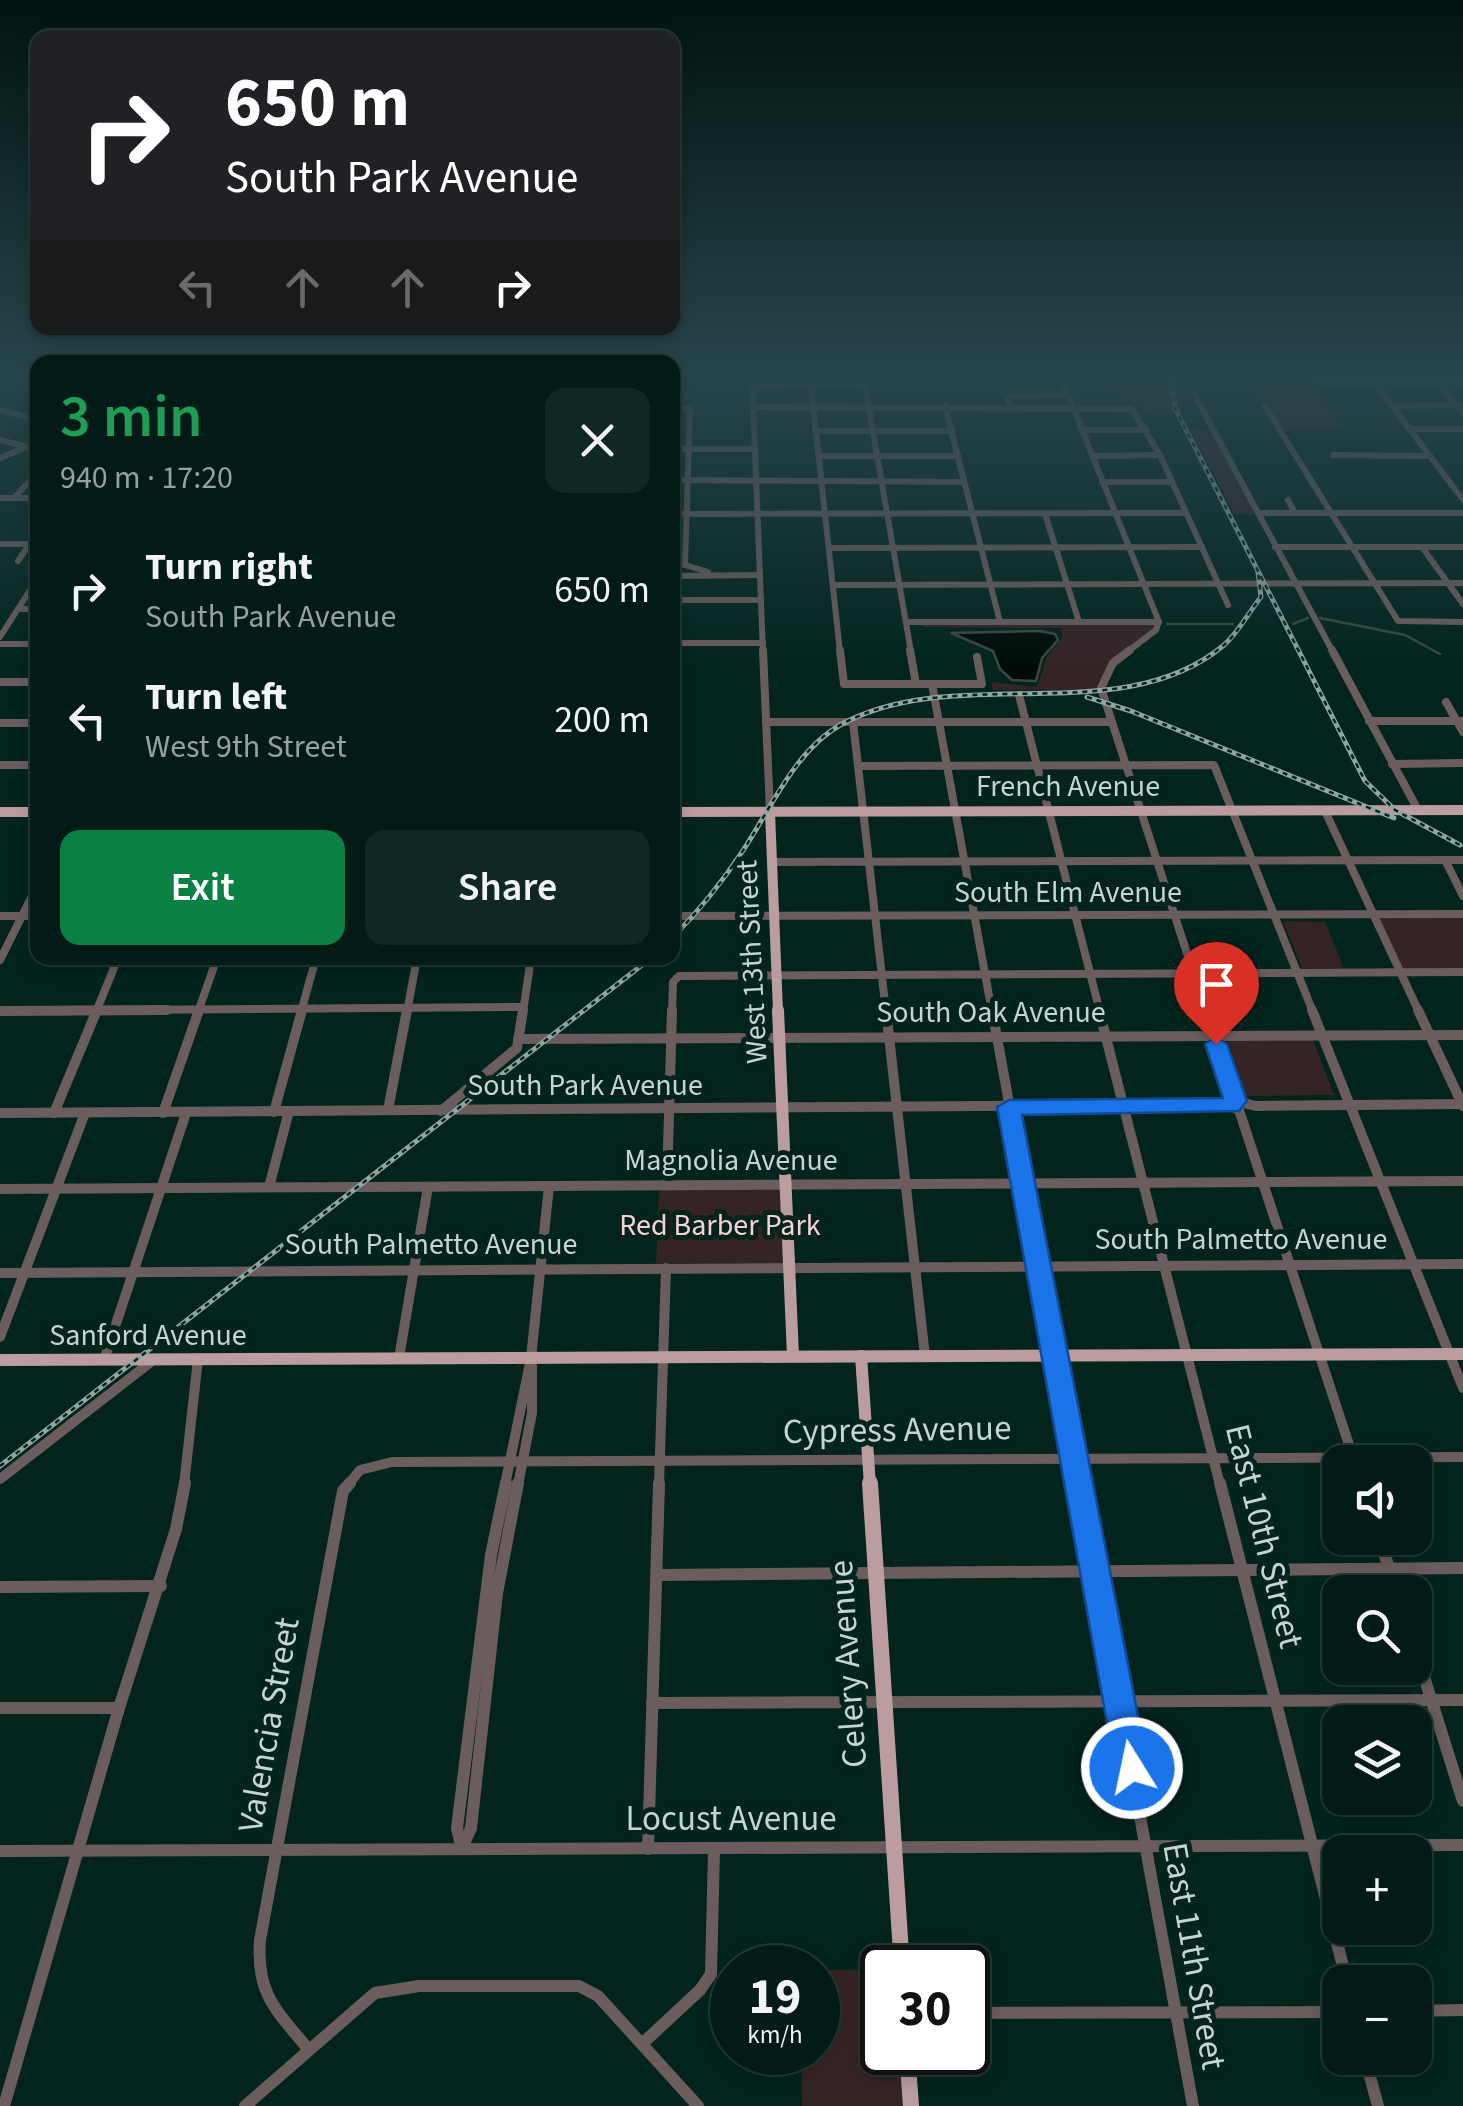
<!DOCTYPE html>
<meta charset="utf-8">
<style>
body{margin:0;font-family:"Source Sans 3",sans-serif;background:#102823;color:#f1f3f6;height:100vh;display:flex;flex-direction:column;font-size:38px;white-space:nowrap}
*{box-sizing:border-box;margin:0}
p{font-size:32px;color:#96a1a1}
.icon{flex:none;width:55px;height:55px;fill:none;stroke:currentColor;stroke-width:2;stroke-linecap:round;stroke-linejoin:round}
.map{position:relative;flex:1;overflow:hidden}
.details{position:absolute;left:30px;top:355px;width:650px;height:610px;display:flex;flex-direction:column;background:#021b16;border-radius:20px;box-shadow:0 5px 15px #0003,0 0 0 2px #233935}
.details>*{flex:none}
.top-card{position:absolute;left:30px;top:30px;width:650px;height:305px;border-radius:20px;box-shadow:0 5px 15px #0003,0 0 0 2px #233935;background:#202124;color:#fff;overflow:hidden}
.tools{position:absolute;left:1322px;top:1445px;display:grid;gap:20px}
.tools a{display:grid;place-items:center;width:110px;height:110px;border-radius:20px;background:#021b16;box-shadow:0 5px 15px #0003,0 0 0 2px #233935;font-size:50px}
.speed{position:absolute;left:710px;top:1945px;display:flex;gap:20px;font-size:50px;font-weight:700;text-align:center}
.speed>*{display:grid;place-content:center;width:130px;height:130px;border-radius:50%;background:#021b16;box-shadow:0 5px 15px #0003,0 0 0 2px #233935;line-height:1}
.speed small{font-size:25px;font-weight:400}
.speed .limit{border:5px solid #111;border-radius:15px;background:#fff;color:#111}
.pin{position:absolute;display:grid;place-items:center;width:85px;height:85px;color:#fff;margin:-102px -42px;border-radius:50% 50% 50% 0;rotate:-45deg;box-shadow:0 0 10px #0007}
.pin .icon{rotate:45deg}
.me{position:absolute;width:110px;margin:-55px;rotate:350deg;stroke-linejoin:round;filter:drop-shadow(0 0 8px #0008)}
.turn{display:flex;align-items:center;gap:35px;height:210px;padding:0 30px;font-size:45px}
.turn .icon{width:130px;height:130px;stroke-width:2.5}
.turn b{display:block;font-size:70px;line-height:85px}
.lanes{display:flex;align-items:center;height:95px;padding:0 30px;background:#0003;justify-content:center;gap:50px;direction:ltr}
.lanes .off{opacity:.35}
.round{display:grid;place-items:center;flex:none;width:105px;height:105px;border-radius:20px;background:#102823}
.overview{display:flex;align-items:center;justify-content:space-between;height:170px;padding:0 30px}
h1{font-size:60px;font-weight:600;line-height:75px;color:#1e9e55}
.button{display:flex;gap:20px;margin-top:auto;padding:20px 30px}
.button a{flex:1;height:115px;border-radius:20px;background:#0b8043;color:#fff;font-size:40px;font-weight:600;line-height:115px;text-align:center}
.button a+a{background:#102823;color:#f1f3f6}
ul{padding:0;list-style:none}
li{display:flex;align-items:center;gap:30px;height:130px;padding:0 30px}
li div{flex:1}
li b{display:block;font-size:38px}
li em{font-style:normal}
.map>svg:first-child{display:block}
.green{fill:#352426}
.water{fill:#000b06;stroke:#3b4843;stroke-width:2.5}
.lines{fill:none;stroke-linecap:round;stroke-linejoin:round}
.stream{stroke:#3b4843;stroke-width:2.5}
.minor-far3{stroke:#6b5d5e;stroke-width:6}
.minor-far2{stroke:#6b5d5e;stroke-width:8}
.minor-far1{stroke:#6b5d5e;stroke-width:10}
.minor{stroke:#6b5d5e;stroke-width:12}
.major-far2{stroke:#bb9d9f;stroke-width:10}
.major-far1{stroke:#bb9d9f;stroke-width:12}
.major{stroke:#bb9d9f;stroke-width:16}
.rail-casing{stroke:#90a6a0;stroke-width:5}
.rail{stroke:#02241d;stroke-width:2.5;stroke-dasharray:5;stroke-linecap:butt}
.route{fill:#1a73e8;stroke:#114b97;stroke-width:2.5}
.labels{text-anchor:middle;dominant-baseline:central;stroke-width:10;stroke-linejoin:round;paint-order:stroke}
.street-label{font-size:30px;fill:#c4d6d0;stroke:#02241d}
.park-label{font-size:30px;fill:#f9d2d6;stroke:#02241d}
.near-street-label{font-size:35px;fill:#c4d6d0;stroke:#02241d}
</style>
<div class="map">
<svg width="1463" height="2106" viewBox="0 0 1463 2106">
<rect width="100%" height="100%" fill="#02241d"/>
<g class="green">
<polygon points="1088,377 1281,377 1285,383 1310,383 1343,429 1281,430 1252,382 1173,384 1182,415 1154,415"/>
<polygon points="1191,429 1210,430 1255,514 1234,514"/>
<polygon points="917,623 1156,623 1156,626 1110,661 1098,690 993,690 991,682 1037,687 1046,658 1063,637 1060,628 925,627"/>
<polygon points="1378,915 1463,915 1463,970 1402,971"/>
<polygon points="1283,921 1325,922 1344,968 1302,968"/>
<polygon points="1313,1040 1334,1095 1246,1096 1228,1041"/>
<polygon points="659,1188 781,1188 785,1263 656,1263"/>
<polygon points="882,1969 882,2052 901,2053 905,2106 802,2106 801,2053 818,2052 818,1970"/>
</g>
<polygon class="water" points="1040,631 1055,634 1058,640 1042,658 1036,681 1012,680 1000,669 993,651 951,633"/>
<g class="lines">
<g class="stream">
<polyline points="1320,618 1405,635 1440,654"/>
<polyline points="1167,624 1233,624"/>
<polyline points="1293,624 1308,618"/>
</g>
<g class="minor-far3">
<polyline points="6,377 38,388"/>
<polyline points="699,377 699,381"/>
<polyline points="752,377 763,652"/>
<polyline points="1061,377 1159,622"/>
<polyline points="1309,377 1313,383 1463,383"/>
<polyline points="1436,380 1463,413"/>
<polyline points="1375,383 1463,500"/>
<polyline points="753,386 865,385 911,652"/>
<polyline points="811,386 840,652"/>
<polyline points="1194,394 1333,652"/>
<polyline points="945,406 1000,622"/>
<polyline points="1011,406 1008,398 1012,396 1068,395"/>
<polyline points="1265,406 1398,621 1463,622"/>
<polyline points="1392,406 1463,405"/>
<polyline points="753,407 1132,409 1160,455 1228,605"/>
<polyline points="672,408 690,408 685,565"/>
<polyline points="0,410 38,420"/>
<polyline points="1410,429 1463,429"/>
<polyline points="1082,430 1147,430"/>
<polyline points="816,431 952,431"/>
<polyline points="0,440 38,450"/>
<polyline points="672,449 755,449"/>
<polyline points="1333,455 1430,456"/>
<polyline points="819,456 958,456"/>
<polyline points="1092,456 1160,455"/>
<polyline points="0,458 38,442"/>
<polyline points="672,480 964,482"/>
<polyline points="1102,482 1172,482"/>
<polyline points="0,498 38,498"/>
<polyline points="14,498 38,472"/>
<polyline points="1288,500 1295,513"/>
<polyline points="1258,513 1463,513"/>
<polyline points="672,514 1186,513"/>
<polyline points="1045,514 1079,622"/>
<polyline points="0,544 38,544"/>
<polyline points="1275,547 1463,547"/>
<polyline points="1422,547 1463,604"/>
<polyline points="829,548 1202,547"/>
<polyline points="18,561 38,532"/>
<polyline points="672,561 708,572"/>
<polyline points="672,576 760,575"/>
<polyline points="834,585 1463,583"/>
<polyline points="672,600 761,600"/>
<polyline points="18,609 38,609"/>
<polyline points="906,622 1159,622"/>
<polyline points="0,637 34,584"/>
<polyline points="672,643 763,643"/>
<polyline points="0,644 38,644"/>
<polyline points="1127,652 1156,630 1159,622"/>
</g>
<g class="minor-far2">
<polyline points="763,650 770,812"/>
<polyline points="840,650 844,684 982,684 977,657"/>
<polyline points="910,650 916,684"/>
<polyline points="1130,650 1113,663 1101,688 1206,1012"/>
<polyline points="1332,650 1418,810"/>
<polyline points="0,682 38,682"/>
<polyline points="932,684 992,1012"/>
<polyline points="1019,695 1100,1012"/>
<polyline points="1446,702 1463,732"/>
<polyline points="1369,721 1463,721"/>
<polyline points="766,722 1111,722"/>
<polyline points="853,722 886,1012"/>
<polyline points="0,723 38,723"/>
<polyline points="1392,764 1463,763"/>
<polyline points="0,765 38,765"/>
<polyline points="859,766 1214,765 1313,1012"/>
<polyline points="1325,811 1419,1012"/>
<polyline points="1445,860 1463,896"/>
<polyline points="772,862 1463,860"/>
<polyline points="0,916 38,916"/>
<polyline points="672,916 1463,914"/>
<polyline points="0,960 38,884"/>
<polyline points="0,1011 523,1007"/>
<polyline points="96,1012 118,958"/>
<polyline points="198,1012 217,958"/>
<polyline points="301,1012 316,958"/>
<polyline points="407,1012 417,958"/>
<polyline points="523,1012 531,958"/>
<polyline points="672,1012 673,982 679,976 1463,972"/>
</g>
<g class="minor-far1">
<polyline points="886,1010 925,1356"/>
<polyline points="992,1010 1079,1485"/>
<polyline points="1099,1010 1220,1485"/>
<polyline points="1205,1010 1235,1101"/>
<polyline points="1312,1010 1463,1388"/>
<polyline points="1418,1010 1463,1106"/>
<polyline points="0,1011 167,1010"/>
<polyline points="518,1039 1463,1035"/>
<polyline points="1235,1101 1256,1106 1463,1104"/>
<polyline points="388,1110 407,1010"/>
<polyline points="1239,1110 1354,1460"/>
<polyline points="441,1111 517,1048 523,1010"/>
<polyline points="274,1112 302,1010"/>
<polyline points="0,1113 1121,1105 1230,1106 1239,1110"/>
<polyline points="54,1113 97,1010"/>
<polyline points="163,1113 199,1010"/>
<polyline points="667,1184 672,1010"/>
<polyline points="269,1187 289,1111"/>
<polyline points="0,1189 1463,1181"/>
<polyline points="0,1273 1463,1264"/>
<polyline points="0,1337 85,1113"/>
<polyline points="399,1358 428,1187"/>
<polyline points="104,1360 186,1113"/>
<polyline points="0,1479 152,1361"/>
<polyline points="184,1485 198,1359"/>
<polyline points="348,1485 360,1470 392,1462 1463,1457"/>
<polyline points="505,1485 531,1358 549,1186"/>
<polyline points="518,1485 532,1413 532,1366"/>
<polyline points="659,1485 666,1268"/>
</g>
<g class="minor">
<polyline points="1079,1483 1193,2106"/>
<polyline points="1220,1483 1347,1982"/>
<polyline points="1379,1538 1397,1592"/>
<polyline points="657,1575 1463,1568"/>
<polyline points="0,1587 161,1586"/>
<polyline points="1415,1648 1463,1801"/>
<polyline points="652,1703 1463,1700"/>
<polyline points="0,1708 119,1708"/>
<polyline points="462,1848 471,1828 497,1593 518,1483"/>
<polyline points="462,1849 457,1828 491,1555 506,1483"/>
<polyline points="648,1849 659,1483"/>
<polyline points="0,1851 1463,1845"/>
<polyline points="1415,2011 1463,2010"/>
<polyline points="968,2013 1340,2012"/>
<polyline points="643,2043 700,1990 711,1974 714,1849"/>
<path d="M308,2049C276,2010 256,1994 260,1940L343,1491L350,1483"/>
<polyline points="1365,2058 1378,2106"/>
<polyline points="4,2106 119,1708 176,1529 185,1483"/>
<polyline points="245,2106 375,1993 419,1986 579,1986 598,1996 698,2106"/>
</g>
<g class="major-far2">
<polyline points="0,812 38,812"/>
<polyline points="672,812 1463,810"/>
<polyline points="770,812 778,1012"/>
</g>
<g class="major-far1">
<polyline points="778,1010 793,1356"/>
<polyline points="861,1356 870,1485"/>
<polyline points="0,1360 1463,1354"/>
</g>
<g class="major">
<polyline points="870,1483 902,1968"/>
<polyline points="907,2052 911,2106"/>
</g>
<defs>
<g id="rail">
<polyline points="1171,377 1175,408 1365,781 1395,810 1460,845"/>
<polyline points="1087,697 1131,711 1394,818"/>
<path d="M672,938C699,911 723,881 744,849C771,808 796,749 842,724C958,662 1122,731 1224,645C1238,633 1249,612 1261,597L1258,572"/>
<polyline points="0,1466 651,958"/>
</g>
</defs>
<use href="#rail" class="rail-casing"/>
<use href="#rail" class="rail"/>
</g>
<linearGradient id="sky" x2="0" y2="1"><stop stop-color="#011410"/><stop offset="0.56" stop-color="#28454c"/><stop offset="1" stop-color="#28454c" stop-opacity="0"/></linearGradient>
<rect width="1463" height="672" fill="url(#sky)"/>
<polygon class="route" points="1216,1037 1227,1044 1247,1101 1239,1111 1022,1115 1148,1768 1144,1779 1132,1783 1120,1779 1115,1768 997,1107 1009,1100 1223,1098 1205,1044"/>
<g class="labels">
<g class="street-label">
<text x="1068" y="786">French Avenue</text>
<text x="1068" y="892">South Elm Avenue</text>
<text transform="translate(752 962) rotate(-93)">West 13th Street</text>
<text x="991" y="1012">South Oak Avenue</text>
<text x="585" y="1085">South Park Avenue</text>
<text x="731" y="1160">Magnolia Avenue</text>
<text x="1241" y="1239">South Palmetto Avenue</text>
<text x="431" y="1244">South Palmetto Avenue</text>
<text x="148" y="1335">Sanford Avenue</text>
</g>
<g class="park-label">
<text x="720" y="1225">Red Barber Park</text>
</g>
<g class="near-street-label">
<text transform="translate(897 1430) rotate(-1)">Cypress Avenue</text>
<text transform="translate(1264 1536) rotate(76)">East 10th Street</text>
<text transform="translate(848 1664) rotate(-94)">Celery Avenue</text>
<text transform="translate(269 1725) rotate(-80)">Valencia Street</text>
<text x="731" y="1819">Locust Avenue</text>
<text transform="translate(1194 1956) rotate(80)">East 11th Street</text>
</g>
</g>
</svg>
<div class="tools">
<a><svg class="icon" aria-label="sound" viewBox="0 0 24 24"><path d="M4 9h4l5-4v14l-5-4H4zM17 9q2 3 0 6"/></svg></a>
<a><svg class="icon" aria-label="search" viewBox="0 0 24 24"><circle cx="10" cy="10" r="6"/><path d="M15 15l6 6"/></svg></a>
<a><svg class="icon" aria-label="layers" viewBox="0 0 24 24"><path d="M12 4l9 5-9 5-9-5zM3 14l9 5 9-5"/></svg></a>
<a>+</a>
<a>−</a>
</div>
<div class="speed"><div>19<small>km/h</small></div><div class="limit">30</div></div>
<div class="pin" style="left:1216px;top:1044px;background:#d93025"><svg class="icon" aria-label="arrive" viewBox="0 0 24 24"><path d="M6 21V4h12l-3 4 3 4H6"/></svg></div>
<svg class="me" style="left:1132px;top:1768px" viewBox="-20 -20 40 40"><circle r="17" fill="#1a73e8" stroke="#fff" stroke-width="3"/><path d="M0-11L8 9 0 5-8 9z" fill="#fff"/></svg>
<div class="top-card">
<div class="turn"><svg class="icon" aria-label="right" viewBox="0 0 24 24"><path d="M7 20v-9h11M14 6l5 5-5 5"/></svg><div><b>650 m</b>South Park Avenue</div></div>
<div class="lanes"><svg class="icon off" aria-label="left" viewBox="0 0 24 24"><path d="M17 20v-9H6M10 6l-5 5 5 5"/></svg><svg class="icon off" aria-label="ahead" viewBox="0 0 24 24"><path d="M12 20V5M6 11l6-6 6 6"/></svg><svg class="icon off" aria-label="ahead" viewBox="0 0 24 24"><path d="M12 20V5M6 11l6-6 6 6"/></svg><svg class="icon" aria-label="right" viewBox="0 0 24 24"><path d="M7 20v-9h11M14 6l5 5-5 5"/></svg></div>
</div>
<section class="details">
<div class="overview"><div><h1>3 min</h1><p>940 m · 17:20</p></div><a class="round"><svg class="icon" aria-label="close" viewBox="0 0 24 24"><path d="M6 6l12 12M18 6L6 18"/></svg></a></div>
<ul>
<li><svg class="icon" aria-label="right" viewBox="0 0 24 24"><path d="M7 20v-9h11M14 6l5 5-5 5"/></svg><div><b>Turn right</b><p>South Park Avenue</p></div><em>650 m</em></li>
<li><svg class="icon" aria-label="left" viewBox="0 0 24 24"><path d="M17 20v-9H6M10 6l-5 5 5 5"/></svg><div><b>Turn left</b><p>West 9th Street</p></div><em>200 m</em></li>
</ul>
<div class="button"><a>Exit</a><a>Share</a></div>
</section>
</div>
